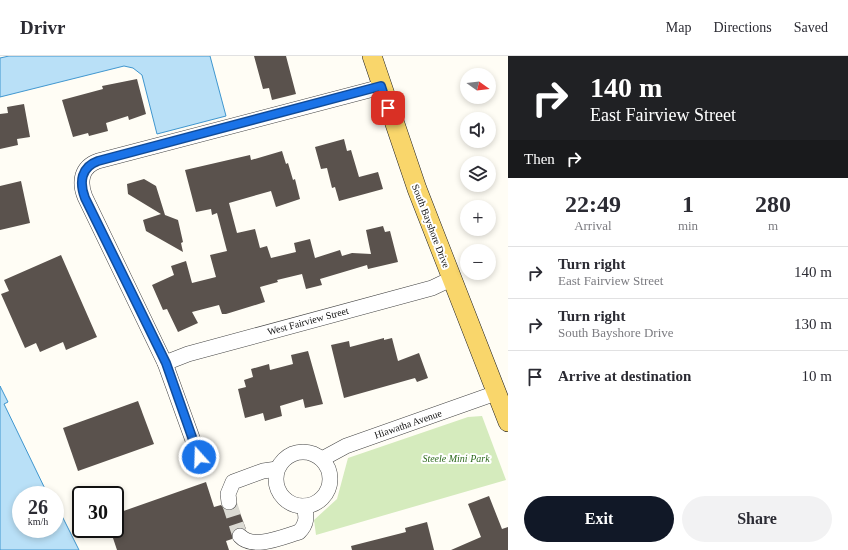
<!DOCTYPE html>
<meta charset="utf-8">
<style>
body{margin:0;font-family:Georgia,serif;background:#f2f2f3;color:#2b2b33;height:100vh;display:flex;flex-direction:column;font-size:15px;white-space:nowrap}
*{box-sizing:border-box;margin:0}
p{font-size:13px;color:#7c7c81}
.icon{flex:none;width:22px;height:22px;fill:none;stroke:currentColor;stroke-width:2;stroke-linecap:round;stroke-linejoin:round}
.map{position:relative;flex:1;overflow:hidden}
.drawer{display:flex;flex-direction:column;background:#fff;width:340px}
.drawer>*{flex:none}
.guide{background:#202124;color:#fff;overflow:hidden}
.needle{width:26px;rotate:104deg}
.buttons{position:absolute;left:460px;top:12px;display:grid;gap:8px}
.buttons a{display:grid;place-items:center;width:36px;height:36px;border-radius:50%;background:#fff;box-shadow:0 2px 6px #0003;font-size:20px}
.speed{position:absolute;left:12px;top:430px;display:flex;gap:8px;font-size:20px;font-weight:700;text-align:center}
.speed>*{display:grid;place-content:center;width:52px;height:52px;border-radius:50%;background:#fff;box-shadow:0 2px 6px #0003;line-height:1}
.speed small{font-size:10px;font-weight:400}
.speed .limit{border:2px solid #111;border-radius:6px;background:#fff;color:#111}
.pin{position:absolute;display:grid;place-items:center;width:34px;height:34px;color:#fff;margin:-17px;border-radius:8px;box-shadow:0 2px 6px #0006}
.me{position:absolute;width:44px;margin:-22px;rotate:340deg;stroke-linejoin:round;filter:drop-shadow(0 0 3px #0008)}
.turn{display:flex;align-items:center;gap:14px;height:84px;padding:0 16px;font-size:18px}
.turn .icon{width:52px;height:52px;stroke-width:2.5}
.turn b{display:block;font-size:28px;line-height:34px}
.then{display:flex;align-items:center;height:38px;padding:0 16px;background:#0003;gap:8px;font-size:15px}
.eta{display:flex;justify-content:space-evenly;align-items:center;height:68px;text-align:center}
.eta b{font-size:24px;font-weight:700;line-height:28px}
.cta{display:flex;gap:8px;margin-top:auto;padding:8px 16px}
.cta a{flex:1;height:46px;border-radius:24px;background:#111827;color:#fff;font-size:16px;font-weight:700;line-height:46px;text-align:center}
.cta a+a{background:#f2f2f3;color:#2b2b33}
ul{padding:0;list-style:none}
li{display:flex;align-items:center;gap:12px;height:52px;padding:0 16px;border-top:1px solid #e1e1e2}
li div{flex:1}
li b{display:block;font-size:15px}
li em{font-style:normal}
header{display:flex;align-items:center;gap:24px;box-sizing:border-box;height:56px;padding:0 20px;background:#fff;border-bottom:1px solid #e1e1e2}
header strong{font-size:19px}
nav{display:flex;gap:22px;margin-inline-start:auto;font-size:14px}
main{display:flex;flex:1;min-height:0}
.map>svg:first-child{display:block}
.green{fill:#d5ebbd}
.water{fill:#b9e0f7;stroke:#3f96cf}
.building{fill:#5a524d}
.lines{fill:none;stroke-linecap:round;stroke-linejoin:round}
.minor-tunnel{stroke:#dbdad3;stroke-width:15;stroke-dasharray:15 8;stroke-linecap:butt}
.minor-casing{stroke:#444;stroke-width:16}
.major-casing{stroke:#222;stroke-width:20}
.minor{stroke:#fff;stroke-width:15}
.major{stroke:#f9d66b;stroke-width:19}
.route-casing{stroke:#114b97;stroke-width:10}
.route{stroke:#1a73e8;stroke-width:7}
.labels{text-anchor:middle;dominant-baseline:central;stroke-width:4;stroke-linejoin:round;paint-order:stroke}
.street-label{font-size:10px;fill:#111;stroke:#fff}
.park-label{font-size:10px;font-style:italic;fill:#2f6b1f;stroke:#fff}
</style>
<header>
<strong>Drivr</strong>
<nav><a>Map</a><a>Directions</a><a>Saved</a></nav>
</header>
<main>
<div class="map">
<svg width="508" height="494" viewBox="0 0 508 494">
<rect width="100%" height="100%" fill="#fffdf5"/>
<polygon class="green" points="482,360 506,424 316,479 314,464 337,443 348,402 468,361"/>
<g class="water">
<polygon points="9,0 210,0 226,60 157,78 142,19 133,12 124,10 0,41 0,2"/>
<polygon points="0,330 8,346 4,348 48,439 21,439 21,473 55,473 55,454 59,461 62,460 79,494 0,494"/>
</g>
<g class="building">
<polygon points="254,0 286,0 296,38 272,44 269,32 263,33"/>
<polygon points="137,23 146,58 129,64 128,60 106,67 108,75 89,80 88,77 73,81 62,44 103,33 102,30"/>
<polygon points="24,48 30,81 17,83 18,89 0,93 0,58 8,57 7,51"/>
<polygon points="344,83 347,95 351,94 359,121 378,116 383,133 339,145 335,131 332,132 327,112 321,113 315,91"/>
<polygon points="282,95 286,108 288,107 293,124 295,123 300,143 276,151 271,135 229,147 237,177 255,173 260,192 267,190 271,202 296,196 294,187 310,183 315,202 340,194 342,200 352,197 371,198 366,174 383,170 385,176 390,175 398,206 368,213 367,209 320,223 322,229 306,233 302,218 277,224 278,226 260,231 265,246 226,258 222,258 219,249 192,256 198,267 178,276 167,253 163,254 152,229 174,219 171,210 186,205 192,227 216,221 210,199 227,195 217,157 212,159 211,153 196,156 185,114 250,99 251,104"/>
<polygon points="144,123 156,130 165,159 178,164 183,186 181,187 183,196 146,175 143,164 161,158 128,138 127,128"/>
<polygon points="21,125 30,167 0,174 0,130"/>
<polygon points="61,199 97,281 66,294 63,286 40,296 36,287 25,292 1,238 9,235 4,224"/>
<polygon points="384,282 384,284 392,282 398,305 419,297 428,322 417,326 415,322 344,342 331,289 349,285 350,291"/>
<polygon points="308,295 323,348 305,352 303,343 280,350 282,360 265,365 263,357 245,362 238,333 246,331 244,324 253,321 251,313 269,308 270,314 293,308 291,299"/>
<polygon points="138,345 154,388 78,415 63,372"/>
<polygon points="206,426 214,451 221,449 225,454 230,455 237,449 246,473 241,471 233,474 232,483 226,485 229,494 117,494 110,473 115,473 115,458"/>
<polygon points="489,440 502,473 508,471 508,494 451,494 481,481 468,448"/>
<polygon points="427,466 434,494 352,494 351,490 406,476 405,472"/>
</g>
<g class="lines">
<polyline class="minor-tunnel" points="229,446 240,480"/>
<defs>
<g id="minor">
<polyline points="165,307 188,298 432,232 451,223"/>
<circle cx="303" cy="423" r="27"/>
<path d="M199,401L165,307L85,141C79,126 81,111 98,105L381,31"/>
<polyline points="322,403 346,390 496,337"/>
<polyline points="229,446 228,438 233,426 263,415 277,413"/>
<path d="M240,480C253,494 282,481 299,476C307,468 307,461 304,450"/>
</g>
<polyline id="major" points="372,0 417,133 508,366"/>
</defs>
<use href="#minor" class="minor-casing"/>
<use href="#major" class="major-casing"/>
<use href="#minor" class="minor"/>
<use href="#major" class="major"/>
</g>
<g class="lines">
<defs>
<path id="route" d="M199,401L166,307L85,142C79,126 81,111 98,105L381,30L388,52"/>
</defs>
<use href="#route" class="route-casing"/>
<use href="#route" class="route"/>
</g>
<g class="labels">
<g class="street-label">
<text transform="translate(431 170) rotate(69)">South Bayshore Drive</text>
<text transform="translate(308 265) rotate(-15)">West Fairview Street</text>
<text transform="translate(408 368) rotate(-19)">Hiawatha Avenue</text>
</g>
<g class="park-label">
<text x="456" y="402">Steele Mini Park</text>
</g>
</g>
</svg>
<div class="buttons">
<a><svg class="needle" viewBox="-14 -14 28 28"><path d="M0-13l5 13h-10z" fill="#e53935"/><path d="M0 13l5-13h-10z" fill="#7c7c81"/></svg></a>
<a><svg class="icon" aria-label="sound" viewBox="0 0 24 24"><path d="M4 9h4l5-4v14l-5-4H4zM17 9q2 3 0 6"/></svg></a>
<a><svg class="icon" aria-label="layers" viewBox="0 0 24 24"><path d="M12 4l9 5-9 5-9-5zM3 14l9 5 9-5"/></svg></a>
<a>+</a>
<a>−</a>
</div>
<div class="speed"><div>26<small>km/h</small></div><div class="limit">30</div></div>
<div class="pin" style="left:388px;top:52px;background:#d93025"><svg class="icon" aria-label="arrive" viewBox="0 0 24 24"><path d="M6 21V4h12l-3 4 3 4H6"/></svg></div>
<svg class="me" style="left:199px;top:401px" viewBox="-20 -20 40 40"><circle r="17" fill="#1a73e8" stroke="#fff" stroke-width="3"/><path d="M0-11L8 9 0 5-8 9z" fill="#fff"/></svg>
</div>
<section class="drawer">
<div class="guide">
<div class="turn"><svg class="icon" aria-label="right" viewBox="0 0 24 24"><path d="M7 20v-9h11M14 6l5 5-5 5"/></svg><div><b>140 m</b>East Fairview Street</div></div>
<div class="then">Then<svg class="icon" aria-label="right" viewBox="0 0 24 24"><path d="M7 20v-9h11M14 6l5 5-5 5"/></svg></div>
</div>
<div class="eta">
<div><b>22:49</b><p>Arrival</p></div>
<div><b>1</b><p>min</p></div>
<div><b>280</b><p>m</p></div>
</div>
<ul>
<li><svg class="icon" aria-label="right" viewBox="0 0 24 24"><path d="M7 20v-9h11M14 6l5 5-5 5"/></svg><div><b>Turn right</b><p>East Fairview Street</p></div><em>140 m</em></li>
<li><svg class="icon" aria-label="right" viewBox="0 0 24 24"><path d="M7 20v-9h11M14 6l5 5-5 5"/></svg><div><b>Turn right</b><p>South Bayshore Drive</p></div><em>130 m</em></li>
<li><svg class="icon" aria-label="arrive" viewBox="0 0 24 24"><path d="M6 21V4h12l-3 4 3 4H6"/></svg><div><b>Arrive at destination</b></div><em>10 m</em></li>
</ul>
<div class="cta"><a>Exit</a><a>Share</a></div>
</section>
</main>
